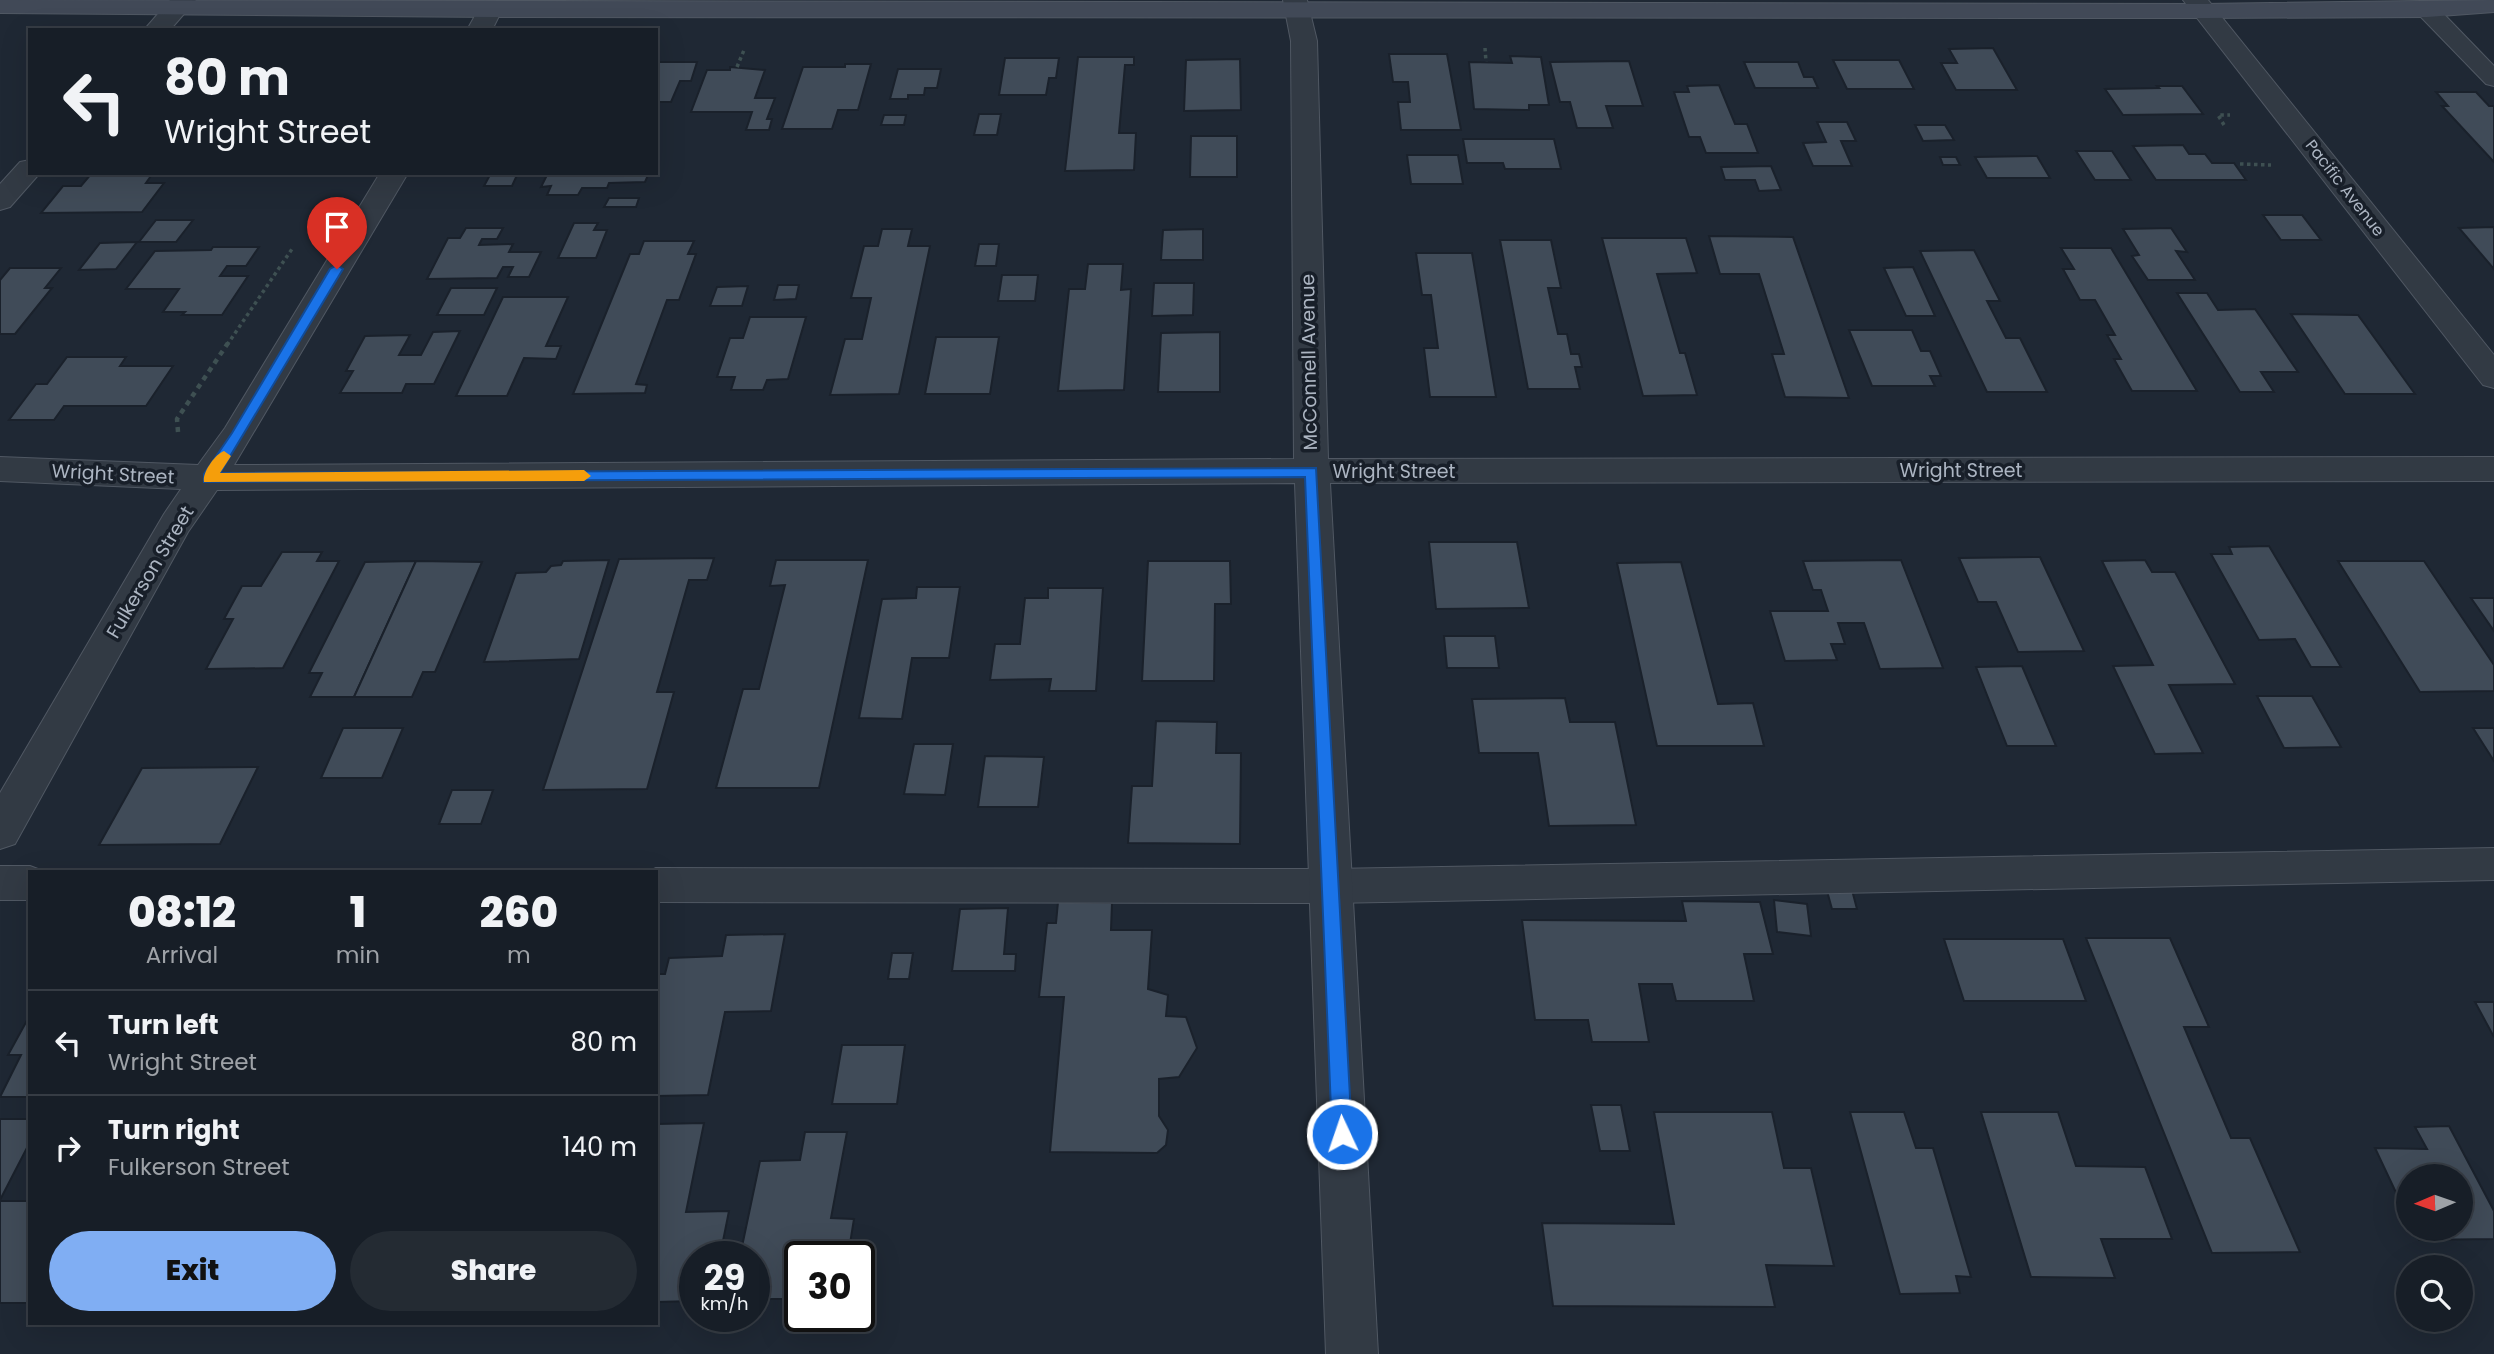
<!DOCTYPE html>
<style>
body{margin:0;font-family:Poppins,sans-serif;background:#242b33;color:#f1f3f6;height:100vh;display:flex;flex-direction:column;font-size:26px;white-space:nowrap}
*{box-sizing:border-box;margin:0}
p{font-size:23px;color:#9ea2a7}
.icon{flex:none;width:38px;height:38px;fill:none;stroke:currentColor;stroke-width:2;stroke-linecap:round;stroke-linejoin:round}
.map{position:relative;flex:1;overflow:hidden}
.sheet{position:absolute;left:28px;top:870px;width:630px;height:455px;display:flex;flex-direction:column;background:#171e27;border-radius:0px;box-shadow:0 7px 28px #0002,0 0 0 2px #363c44}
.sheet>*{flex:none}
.banner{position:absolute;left:28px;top:28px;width:630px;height:147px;border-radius:0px;box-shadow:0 7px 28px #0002,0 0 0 2px #363c44;background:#171e27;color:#f1f3f6;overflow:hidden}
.needle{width:46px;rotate:268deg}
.fabs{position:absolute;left:2396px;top:1164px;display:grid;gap:14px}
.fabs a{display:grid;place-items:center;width:77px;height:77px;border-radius:50%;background:#171e27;box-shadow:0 7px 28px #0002,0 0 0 2px #363c44;font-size:35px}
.speed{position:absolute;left:679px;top:1241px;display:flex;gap:14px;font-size:35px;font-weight:700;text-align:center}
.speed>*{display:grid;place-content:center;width:91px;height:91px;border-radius:50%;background:#171e27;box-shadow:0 7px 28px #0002,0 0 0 2px #363c44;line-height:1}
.speed small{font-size:18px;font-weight:400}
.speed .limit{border:4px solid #111;border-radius:10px;background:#fff;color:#111}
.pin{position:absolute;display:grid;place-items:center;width:60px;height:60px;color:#fff;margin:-72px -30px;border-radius:50% 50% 50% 0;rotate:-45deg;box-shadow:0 0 7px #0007}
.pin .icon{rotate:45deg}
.me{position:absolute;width:77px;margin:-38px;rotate:357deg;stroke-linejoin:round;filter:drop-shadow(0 0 5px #0008)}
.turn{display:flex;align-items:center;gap:24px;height:147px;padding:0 21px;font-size:32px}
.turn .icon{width:91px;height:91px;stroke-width:2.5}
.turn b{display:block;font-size:49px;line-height:60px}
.eta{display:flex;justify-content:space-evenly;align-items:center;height:119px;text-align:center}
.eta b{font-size:42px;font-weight:800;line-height:49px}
.button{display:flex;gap:14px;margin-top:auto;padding:14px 21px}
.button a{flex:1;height:80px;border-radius:42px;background:#80aef3;color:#111;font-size:28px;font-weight:800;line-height:80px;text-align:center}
.button a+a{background:#242b33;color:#f1f3f6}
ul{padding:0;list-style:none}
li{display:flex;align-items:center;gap:21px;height:105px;padding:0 21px;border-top:2px solid #363c44}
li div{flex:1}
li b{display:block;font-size:26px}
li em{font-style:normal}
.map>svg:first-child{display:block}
.building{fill:#404b58;stroke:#1a212b;stroke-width:2}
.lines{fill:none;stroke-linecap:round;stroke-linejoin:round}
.service-casing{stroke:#505863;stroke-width:2}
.minor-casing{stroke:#505863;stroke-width:2}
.tertiary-casing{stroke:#505863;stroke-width:2}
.secondary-casing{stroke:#505863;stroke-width:2}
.path-far1{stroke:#3e5052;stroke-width:3.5;stroke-dasharray:3.5 3.5;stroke-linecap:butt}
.path{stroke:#3e5052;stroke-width:4.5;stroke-dasharray:5 5;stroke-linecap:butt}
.service{fill:#323a44;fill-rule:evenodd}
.minor{fill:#323a44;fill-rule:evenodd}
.tertiary{fill:#323a44;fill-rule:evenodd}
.secondary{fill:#414957;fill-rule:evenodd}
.route{fill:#1a73e8;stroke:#114b97;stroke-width:2}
.slow{fill:#f59e0b}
.labels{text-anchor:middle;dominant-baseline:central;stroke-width:7;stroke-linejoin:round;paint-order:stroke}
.far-street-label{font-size:16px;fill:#acb5c2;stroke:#181f29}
.street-label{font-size:19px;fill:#acb5c2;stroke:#181f29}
</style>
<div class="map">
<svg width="2494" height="1354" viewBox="0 0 2494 1354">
<rect width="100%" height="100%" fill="#1f2834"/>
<g class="building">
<polygon points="1993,48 2017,90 1956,90 1941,63 1957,63 1949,49"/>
<polygon points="1389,54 1447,54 1461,130 1401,130 1398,102 1410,102 1408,82 1393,82"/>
<polygon points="1510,56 1541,57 1549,105 1529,105 1529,110 1474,109 1469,62 1512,63"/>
<polygon points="1078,57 1134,57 1134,65 1125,65 1119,133 1136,133 1134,170 1065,171"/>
<polygon points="1005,58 1059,58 1056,78 1049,78 1046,95 999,95"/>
<polygon points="1240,59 1241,110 1184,111 1186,60"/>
<polygon points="1833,60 1899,60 1914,89 1847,89"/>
<polygon points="1629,61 1643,106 1606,106 1613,128 1577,128 1570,102 1560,102 1550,62"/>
<polygon points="656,62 697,62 691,81 680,81 671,102 656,102"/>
<polygon points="1744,62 1798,62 1804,77 1813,77 1818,88 1755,88"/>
<polygon points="845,64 871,64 858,110 838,110 832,129 782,129 803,67 845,67"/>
<polygon points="730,67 765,70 755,98 775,98 767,119 772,119 769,130 746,130 752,112 691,112 707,70 730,70"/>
<polygon points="898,69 941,69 937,88 925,88 924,95 908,95 908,99 890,99"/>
<polygon points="1719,85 1735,124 1747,124 1758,153 1706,153 1700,137 1689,137 1674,92 1689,92 1687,86"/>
<polygon points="2157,86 2182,86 2203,114 2123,115 2105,89 2159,88"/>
<polygon points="2436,92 2476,92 2489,106 2494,106 2494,162 2442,106 2448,106"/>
<polygon points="979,114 1001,114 997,135 974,135"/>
<polygon points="884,115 906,115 904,125 881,125"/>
<polygon points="1817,122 1847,122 1856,141 1841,141 1852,166 1813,166 1803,143 1826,142"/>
<polygon points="1915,125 1945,125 1954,140 1923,141"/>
<polygon points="1191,136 1237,136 1237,177 1190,177"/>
<polygon points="1463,139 1554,139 1561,169 1505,169 1503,163 1467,163"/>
<polygon points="2183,145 2189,154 2205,154 2212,163 2234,163 2246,180 2156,180 2133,146"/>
<polygon points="2076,151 2112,151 2131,180 2095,180"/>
<polygon points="1407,155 1458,155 1463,184 1411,184"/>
<polygon points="2037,156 2050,178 1987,178 1975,157"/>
<polygon points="1940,157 1956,157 1960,165 1943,165"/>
<polygon points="1771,166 1781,190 1759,191 1755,180 1725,180 1721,167"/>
<polygon points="153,173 146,183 164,183 142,212 41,213 63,186 81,186 91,174"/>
<polygon points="491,173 518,173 512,186 484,186"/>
<polygon points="548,173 649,173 645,182 609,183 607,188 582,188 578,195 547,195 551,186 541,187"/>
<polygon points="609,198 639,198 636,207 604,207"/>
<polygon points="2263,215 2302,215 2321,240 2281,240"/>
<polygon points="156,220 193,220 176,242 139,242"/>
<polygon points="574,223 598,223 594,230 607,230 596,258 558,258"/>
<polygon points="2494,227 2494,269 2459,228"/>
<polygon points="466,228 503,228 497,239 482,239 479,245 513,244 509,252 541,252 529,277 508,277 513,267 503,267 497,278 427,279 448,238 460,238"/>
<polygon points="2171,228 2187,252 2176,251 2195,280 2148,280 2132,256 2139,255 2123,229"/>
<polygon points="882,229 912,229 908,246 930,246 899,394 830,395 845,339 862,339 871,298 851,298 864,246 878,246"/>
<polygon points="1203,229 1203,260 1161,260 1163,230"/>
<polygon points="1709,236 1793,237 1849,398 1785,397 1772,354 1784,354 1759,274 1720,274"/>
<polygon points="1602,238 1686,238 1697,273 1657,274 1680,353 1685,353 1697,395 1643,396"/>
<polygon points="1500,240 1551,240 1561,288 1548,288 1558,334 1567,334 1571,354 1579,354 1582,367 1575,367 1580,389 1528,389"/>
<polygon points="644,241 694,241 688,254 696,254 679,300 667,300 636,384 647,385 645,393 573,394 630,254 639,254"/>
<polygon points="137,242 116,269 79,270 100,243"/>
<polygon points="979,244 999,244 996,266 975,266"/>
<polygon points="213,247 259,247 246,266 227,266 220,276 248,276 222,315 182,315 185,312 163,312 179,289 126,289 155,251 211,250"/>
<polygon points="2061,248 2111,248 2197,391 2132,391 2114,359 2121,359 2107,335 2115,335 2095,300 2080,300 2063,269 2074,269"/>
<polygon points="1974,250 2000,301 1987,301 2006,338 2020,338 2047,392 1987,392 1920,251"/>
<polygon points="1416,253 1472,253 1496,397 1430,397 1424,348 1438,348 1431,295 1422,295"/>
<polygon points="1088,264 1123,264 1121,290 1131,289 1124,390 1058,391 1069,289 1085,289"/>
<polygon points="1913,267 1935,316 1906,316 1884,268"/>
<polygon points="10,268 61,268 45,288 52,288 15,334 0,334 0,280"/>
<polygon points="1002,275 1038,275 1035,301 998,301"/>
<polygon points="1154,283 1194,283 1193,315 1152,316"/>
<polygon points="778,285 799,285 796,299 774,300"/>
<polygon points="748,286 742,306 710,306 717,287"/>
<polygon points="451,288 497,288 484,315 437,315"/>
<polygon points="2177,293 2207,293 2218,310 2255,309 2298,372 2261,372 2274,392 2240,392"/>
<polygon points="503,297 568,297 546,346 561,346 556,359 524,358 507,396 456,396"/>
<polygon points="2291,314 2358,315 2415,394 2345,394"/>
<polygon points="750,317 806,317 788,379 767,380 763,390 731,390 735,377 717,377 730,338 743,338"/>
<polygon points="1849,330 1912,330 1921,351 1930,351 1941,376 1930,376 1935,386 1872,386"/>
<polygon points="460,331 434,384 406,384 402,393 340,393 353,371 346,371 365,336 410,335 399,355 421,355 433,332"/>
<polygon points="1220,332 1220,392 1158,392 1161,333"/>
<polygon points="936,337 999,337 990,394 925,394"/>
<polygon points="67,357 126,357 120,366 173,366 146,406 64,406 54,420 9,420 36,384 47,384"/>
<polygon points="1429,542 1517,542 1529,608 1436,609"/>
<polygon points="2269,546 2341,667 2311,667 2295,639 2259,640 2211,554 2232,554 2229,547"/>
<polygon points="282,552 322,552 317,561 339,561 283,668 206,669 233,619 224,619 242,586 261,586"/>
<polygon points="2040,557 2084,651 2018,652 1996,602 1978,602 1959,558"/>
<polygon points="714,558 707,580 689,580 657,692 674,692 647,789 543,790 619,559"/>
<polygon points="609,560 579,659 484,662 516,573 546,572 551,566 561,565 563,561"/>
<polygon points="776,560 868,560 819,788 716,788 743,689 759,689 785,585 770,586"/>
<polygon points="1901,560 1943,668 1880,669 1864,623 1838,623 1845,644 1831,644 1837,660 1785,661 1770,611 1828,611 1821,590 1813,590 1803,561"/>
<polygon points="2145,560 2152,572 2175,572 2235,684 2169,685 2203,753 2155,754 2113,666 2153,665 2102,561"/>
<polygon points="416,561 354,697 310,697 322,673 309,673 365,562"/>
<polygon points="416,561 482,562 435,672 423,672 412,697 354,697"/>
<polygon points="1148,561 1230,561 1231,604 1215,604 1214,681 1142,681"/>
<polygon points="2338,561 2424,561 2494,665 2494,691 2420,692"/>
<polygon points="1681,562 1718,704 1753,703 1764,746 1657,746 1617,563"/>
<polygon points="917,587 960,587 949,658 912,658 902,719 859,718 882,599 916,598"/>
<polygon points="1048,588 1103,588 1096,691 1049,691 1051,679 990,680 995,644 1020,644 1025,598 1048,598"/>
<polygon points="2471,598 2494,598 2494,631"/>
<polygon points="1444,636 1495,636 1499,668 1447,668"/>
<polygon points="2022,666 2056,746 2007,746 1976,667"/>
<polygon points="2257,696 2312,696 2341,747 2284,748"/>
<polygon points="1565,698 1570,722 1615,722 1636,825 1549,826 1538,753 1479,753 1472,699"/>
<polygon points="1156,721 1217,722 1216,753 1241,753 1240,844 1128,843 1132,786 1152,786"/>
<polygon points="343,728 403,728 382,778 321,778"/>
<polygon points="2473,728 2494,728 2494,761"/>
<polygon points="914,744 953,744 945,795 904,794"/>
<polygon points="985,756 1044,757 1038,807 978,807"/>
<polygon points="258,767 220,844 99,845 142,768"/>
<polygon points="452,790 493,790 481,824 439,824"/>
<polygon points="1852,890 1857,909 1832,909 1827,891"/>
<polygon points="1774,900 1807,904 1811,936 1777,932"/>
<polygon points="1682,901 1760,902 1773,954 1744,954 1754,1001 1676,1001 1672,984 1639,984 1649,1042 1592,1042 1588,1020 1535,1020 1522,920 1686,921"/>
<polygon points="1058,902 1112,903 1111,930 1152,930 1148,989 1168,995 1166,1016 1186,1017 1197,1048 1179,1077 1159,1079 1159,1116 1168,1130 1166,1145 1157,1153 1050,1152 1064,997 1039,997 1047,923 1056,923"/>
<polygon points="1008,908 1004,954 1016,954 1015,971 952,971 960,909"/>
<polygon points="785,934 771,1011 725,1012 708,1095 656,1096 656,974 665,974 669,958 722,956 726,935"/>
<polygon points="2086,938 2170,938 2209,1027 2184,1027 2231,1138 2250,1138 2300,1252 2212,1253"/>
<polygon points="1944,939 2063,939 2086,1001 1964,1001"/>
<polygon points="892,953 913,953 909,979 888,979"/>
<polygon points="2475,1002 2494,1002 2494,1037"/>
<polygon points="30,1015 30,1097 0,1097 21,1055 8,1055"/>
<polygon points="842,1045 905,1045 897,1104 832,1104"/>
<polygon points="1591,1105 1621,1105 1630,1151 1600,1151"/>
<polygon points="1654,1112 1772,1112 1784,1168 1811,1168 1834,1266 1766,1265 1775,1307 1553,1306 1542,1223 1674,1224"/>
<polygon points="1850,1112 1904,1112 1916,1148 1933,1148 1971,1277 1956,1276 1960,1293 1900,1294"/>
<polygon points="1981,1112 2058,1112 2076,1166 2145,1167 2172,1239 2101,1239 2115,1278 2031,1277"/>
<polygon points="0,1119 30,1119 30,1142 0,1200"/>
<polygon points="704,1123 686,1212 729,1211 720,1256 695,1256 695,1301 656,1302 656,1124"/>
<polygon points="2449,1126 2494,1211 2494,1239 2419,1240 2413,1228 2460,1228 2460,1176 2408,1176 2408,1218 2375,1148 2427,1149 2415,1127"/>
<polygon points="805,1132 847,1132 831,1218 854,1219 848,1256 800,1256 800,1299 754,1299 754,1256 740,1256 760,1161 800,1160"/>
<rect x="0" y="1201" width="30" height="102"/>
</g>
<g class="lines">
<defs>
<g id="service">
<polygon points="2427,4 2435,5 2494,66 2494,86 2486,84 2419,15 2416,10 2419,5"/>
<polygon points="2494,848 2494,880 1331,903 656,902 656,872 648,872 656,868 1331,869"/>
<polygon points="0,866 30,866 43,871 30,872 30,900 0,900"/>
</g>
<g id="minor">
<polygon points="170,0 196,0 170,30 144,30"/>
<polygon points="1283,0 1307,0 1317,41 1328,459 2494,457 2494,481 1330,483 1378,1354 1326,1354 1295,483 217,490 188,532 15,844 0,849 0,793 164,514 181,489 0,481 0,457 198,465 225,428 380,173 408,173 234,465 1294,459 1291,41"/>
<polygon points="490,3 499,5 502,10 492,30 467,30 481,5"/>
<polygon points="30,160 30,173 40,173 10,207 0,210 0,184 20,162"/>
</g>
<polygon id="tertiary" points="2183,0 2208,0 2494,355 2494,388 2483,385"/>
<polygon id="secondary" points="0,0 2204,4 2494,0 2494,12 2427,17 2204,18 490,17 0,13"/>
</defs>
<use href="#service" class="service-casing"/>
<use href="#minor" class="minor-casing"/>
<use href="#tertiary" class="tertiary-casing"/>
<use href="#secondary" class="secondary-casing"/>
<g class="path-far1">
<polyline points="1485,48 1486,62"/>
<polyline points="737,67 744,50"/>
<polyline points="2224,125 2218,115 2230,115"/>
<polyline points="2240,164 2271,165"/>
<polyline points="227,345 292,249"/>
</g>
<polyline class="path" points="178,432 177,419 228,343"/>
<use href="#service" class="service"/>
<use href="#minor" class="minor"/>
<use href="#tertiary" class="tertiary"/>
<use href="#secondary" class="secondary"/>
</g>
<polygon class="route" points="337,265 343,269 220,473 1316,468 1352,1134 1349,1141 1342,1144 1335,1141 1332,1134 1305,477 204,482 204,474 232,433 330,269"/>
<path class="slow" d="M224,451L231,456L220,473L584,470L591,476L584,481L204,482C202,473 215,454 224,451Z"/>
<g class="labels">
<g class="far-street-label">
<text transform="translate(2345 188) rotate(52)">Pacific Avenue</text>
</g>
<g class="street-label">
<text transform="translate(1309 362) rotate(-91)">McConnell Avenue</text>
<text x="1961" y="470">Wright Street</text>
<text x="1394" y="471">Wright Street</text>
<text transform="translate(113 474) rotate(3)">Wright Street</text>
<text transform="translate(150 572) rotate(-59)">Fulkerson Street</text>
</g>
</g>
</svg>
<div class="fabs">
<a><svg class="needle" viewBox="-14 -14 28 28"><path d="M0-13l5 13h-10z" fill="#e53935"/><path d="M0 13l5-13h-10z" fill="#9ea2a7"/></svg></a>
<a><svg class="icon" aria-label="search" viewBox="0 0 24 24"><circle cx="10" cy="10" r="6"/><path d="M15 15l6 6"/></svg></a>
</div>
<div class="speed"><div>29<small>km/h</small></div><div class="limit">30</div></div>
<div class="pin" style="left:337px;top:269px;background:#d93025"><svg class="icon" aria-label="arrive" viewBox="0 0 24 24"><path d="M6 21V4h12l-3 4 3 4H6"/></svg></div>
<svg class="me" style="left:1342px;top:1134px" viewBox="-20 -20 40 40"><circle r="17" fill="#1a73e8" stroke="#fff" stroke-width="3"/><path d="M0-11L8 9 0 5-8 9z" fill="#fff"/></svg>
<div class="banner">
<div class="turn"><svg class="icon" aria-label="left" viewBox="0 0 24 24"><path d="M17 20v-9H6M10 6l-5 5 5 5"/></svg><div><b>80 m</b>Wright Street</div></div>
</div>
<section class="sheet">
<div class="eta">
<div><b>08:12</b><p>Arrival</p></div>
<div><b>1</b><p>min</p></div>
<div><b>260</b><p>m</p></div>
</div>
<ul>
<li><svg class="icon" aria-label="left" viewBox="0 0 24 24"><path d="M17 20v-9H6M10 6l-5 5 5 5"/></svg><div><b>Turn left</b><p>Wright Street</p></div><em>80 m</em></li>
<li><svg class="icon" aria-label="right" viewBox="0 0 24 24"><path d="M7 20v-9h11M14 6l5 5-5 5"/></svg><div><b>Turn right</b><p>Fulkerson Street</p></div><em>140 m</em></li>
</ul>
<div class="button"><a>Exit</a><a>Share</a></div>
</section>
</div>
